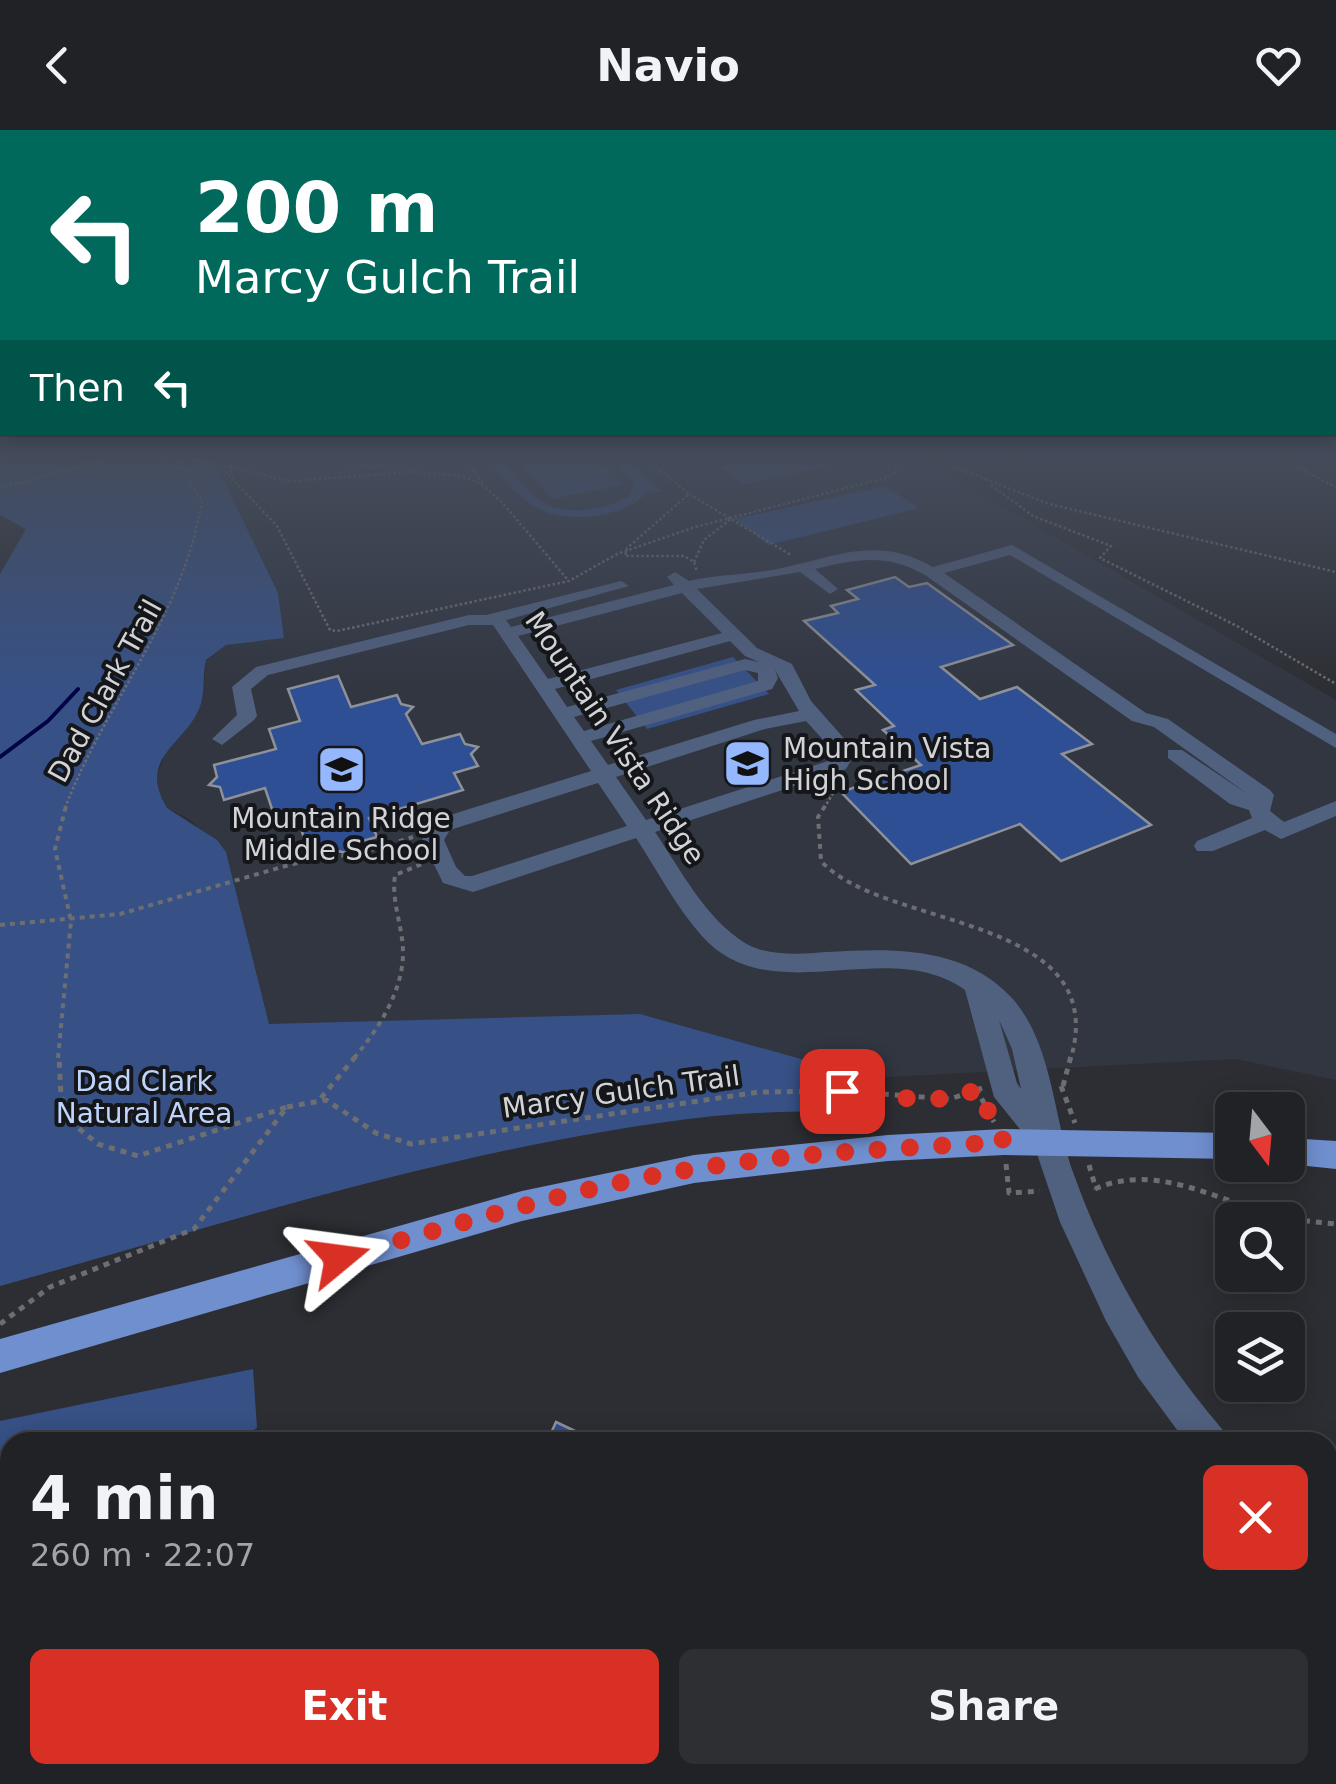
<!DOCTYPE html>
<meta charset="utf-8">
<style>
body{margin:0;font-family:"DejaVu Sans",sans-serif;background:#2d2f32;color:#f1f3f6;height:100vh;display:flex;flex-direction:column;font-size:38px;white-space:nowrap}
*{box-sizing:border-box;margin:0}
p{font-size:32px;color:#a2a4a7}
.icon{flex:none;width:55px;height:55px;fill:none;stroke:currentColor;stroke-width:2;stroke-linecap:round;stroke-linejoin:round}
.map{position:relative;flex:1;overflow:hidden}
.panel{position:absolute;left:0px;top:1302px;width:1338px;height:352px;display:flex;flex-direction:column;background:#212226;border-radius:30px 30px 0 0;box-shadow:0 5px 25px #0003,0 0 0 2px #3e3f43}
.panel>*{flex:none}
.banner{position:absolute;left:0px;top:0px;width:1338px;height:305px;box-shadow:0 5px 25px #0003,0 0 0 2px #3e3f43;background:#00695c;color:#fff;overflow:hidden}
.needle{width:65px;rotate:164deg}
.buttons{position:absolute;left:1215px;top:962px;display:grid;gap:20px}
.buttons a{display:grid;place-items:center;width:90px;height:90px;border-radius:15px;background:#212226;box-shadow:0 5px 25px #0003,0 0 0 2px #3e3f43;font-size:50px}
.pin{position:absolute;display:grid;place-items:center;width:85px;height:85px;color:#fff;margin:-42px;border-radius:20px;box-shadow:0 5px 15px #0006}
.me{position:absolute;width:110px;margin:-55px;rotate:74deg;stroke-linejoin:round;filter:drop-shadow(0 0 8px #0008)}
.turn{display:flex;align-items:center;gap:35px;height:210px;padding:0 30px;font-size:45px}
.turn .icon{width:130px;height:130px;stroke-width:2.5}
.turn b{display:block;font-size:70px;line-height:85px}
.then{display:flex;align-items:center;height:95px;padding:0 30px;background:#0003;gap:20px;font-size:38px}
.round{display:grid;place-items:center;flex:none;width:105px;height:105px;border-radius:15px;background:#2d2f32}
.headline{display:flex;align-items:center;justify-content:space-between;height:170px;padding:0 30px}
h1{font-size:60px;font-weight:600;line-height:75px}
.primary-button{display:flex;gap:20px;margin-top:auto;padding:20px 30px}
.primary-button a{flex:1;height:115px;border-radius:15px;background:#d93025;color:#fff;font-size:40px;font-weight:600;line-height:115px;text-align:center}
.primary-button a+a{background:#2d2f32;color:#f1f3f6}
header{display:flex;justify-content:space-between;align-items:center;height:130px;padding:0 30px;background:#212226;font-size:45px;font-weight:600}
.map>svg:first-child{display:block}
.built{fill:#313641}
.green{fill:#375186}
.lines{fill:none;stroke-linecap:round;stroke-linejoin:round}
.stream{stroke:#000346;stroke-width:4}
.building{fill:#2f4f94;stroke:#8e9197;stroke-width:2.5}
.path-far2{stroke:#6c6e72;stroke-width:2.5;stroke-dasharray:2.5 2.5;stroke-linecap:butt}
.path-far1{stroke:#6c6e72;stroke-width:4;stroke-dasharray:5 5;stroke-linecap:butt}
.path{stroke:#6c6e72;stroke-width:5;stroke-dasharray:6 6;stroke-linecap:butt}
.minor{fill:#50607f;fill-rule:evenodd}
.major{fill:#708fcf;fill-rule:evenodd}
.route{stroke:#d93025;stroke-width:18;stroke-dasharray:0 32.4}
.labels{text-anchor:middle;dominant-baseline:central;stroke-width:8;stroke-linejoin:round;paint-order:stroke}
.street-label{font-size:28px;fill:#d1d3d6;stroke:#151619}
.poi-label{font-size:28px;fill:#d1d3d6;stroke:#151619;text-anchor:start}
.park-label{font-size:28px;fill:#bfd4fc;stroke:#151619}
</style>
<header><svg class="icon" aria-label="back" viewBox="0 0 24 24"><path d="M15 5l-7 7 7 7"/></svg>Navio<svg class="icon" aria-label="heart" viewBox="0 0 24 24"><path d="M12 20l-8-8c-3-5 5-10 8-4 3-6 11-1 8 4z"/></svg></header>
<div class="map">
<svg width="1336" height="1654" viewBox="0 0 1336 1654">
<rect width="100%" height="100%" fill="#2c2e33"/>
<polygon class="built" points="213,327 916,327 1336,570 1336,950 1235,929 869,948 640,884 269,895 226,722 189,689 167,678 159,665 157,646 165,623 190,592 203,564 206,531 226,515 284,507 278,463"/>
<g class="green">
<polygon points="297,327 426,327 427,333 369,339"/>
<path d="M499,327C512,341 524,358 538,369C562,387 607,381 630,365L634,350L608,327H623L662,362L646,363C623,390 558,395 529,373C513,361 499,342 486,327Z"/>
<polygon points="594,327 624,354 553,369 514,327"/>
<polygon points="709,327 870,327 743,355"/>
<path d="M0,328H213L278,463L284,508L226,515L206,530C202,546 206,563 199,579C183,616 137,628 167,678L217,710L226,722L269,894L640,884L869,948L835,980C795,982 754,982 714,986C471,1013 235,1091 0,1156V444L26,399L0,385Z"/>
<polygon points="885,356 919,378 768,415 735,389"/>
<polygon points="733,527 769,564 647,599 616,560"/>
<polygon points="253,1239 257,1298 233,1312 10,1312 10,1485 0,1494 0,1291"/>
</g>
<g class="lines">
<polyline class="stream" points="0,627 48,591 78,559"/>
</g>
<g class="building">
<polygon points="895,447 909,457 927,453 1013,515 941,537 980,569 1017,557 1092,614 1062,624 1151,695 1061,731 1020,694 911,734 841,662 921,635 883,600 894,596 856,560 875,555 804,491 838,483 831,476 858,469 847,460"/>
<polygon points="338,546 351,577 397,565 401,574 413,577 406,584 422,614 460,604 465,614 478,617 471,624 478,636 454,643 463,660 369,688 377,707 355,713 347,723 333,720 311,727 297,688 277,694 265,658 224,670 220,657 209,655 217,647 214,635 276,619 269,599 300,591 288,559"/>
<polygon points="556,1292 598,1312 547,1312"/>
</g>
<g class="lines">
<g class="path-far2">
<polyline points="161,327 202,331 289,351 414,342 461,346 480,353 501,371 568,450"/>
<polyline points="464,327 483,354"/>
<polyline points="644,327 689,364 627,418 625,426 684,426 694,432 697,442"/>
<polyline points="929,327 1049,374 1336,442"/>
<polyline points="1277,327 1336,357"/>
<polyline points="225,341 277,396 330,500 337,501 569,451 617,424 695,397 893,346 897,336 892,327"/>
<polyline points="230,342 232,327"/>
<polyline points="991,355 1033,386 1111,416 1100,428 1237,496 1336,554"/>
<polyline points="0,358 117,327"/>
<polyline points="689,364 791,425"/>
<polyline points="694,432 704,410 731,389"/>
<path d="M65,678C107,569 182,490 202,371L175,327"/>
<polyline points="824,678 840,652"/>
</g>
<g class="path-far1">
<path d="M825,676L818,687L821,731C883,800 1112,783 1071,928"/>
<polyline points="0,795 120,784 282,737 329,725 351,726 413,707"/>
<polyline points="58,928 71,791 55,719 66,676"/>
<path d="M354,928C378,900 403,861 403,823C403,796 391,773 395,745L422,734"/>
</g>
<g class="path">
<polyline points="1061,956 1075,993"/>
<polyline points="1063,956 1071,926"/>
<polyline points="976,958 994,992"/>
<polyline points="321,968 356,926"/>
<polyline points="287,977 326,970 376,1003 411,1014 759,962 842,961 950,969 982,958"/>
<polyline points="1006,1034 1009,1063 1040,1061"/>
<polyline points="1089,1035 1096,1059"/>
<path d="M1095,1059C1155,1032 1216,1070 1274,1085C1295,1090 1315,1092 1336,1094"/>
<polyline points="0,1194 50,1157 194,1099 287,977 138,1026 98,1014 73,994 61,966 59,926"/>
</g>
<g class="minor">
<path d="M1012,415L1336,604V618L1010,425L944,443L1146,583L1168,589L1270,660L1274,665L1270,681L1284,692L1336,671V686L1281,709L1265,700L1213,721H1197L1194,716L1197,711L1252,688L1249,680L1230,674L1168,628V620H1182L1249,665L1154,597L1132,591L925,445C887,423 856,429 815,439L838,459L830,464L800,442L697,459L757,518L792,534L811,571L856,622L846,639L655,702C681,740 705,788 745,813C768,827 801,824 827,822C891,818 964,816 1011,867C1053,912 1053,989 1074,1045C1108,1139 1157,1223 1222,1299L1227,1312H1186L1138,1247L1106,1191L1060,1092L1035,1018L994,967L965,860C887,804 770,884 701,805C676,777 657,740 636,708L473,762L443,753L422,710L434,690L591,641L493,495H469L268,545L251,559L257,586L254,590L222,615L212,609L237,585L232,557L256,537L469,485H486L621,451L629,456L506,490L511,497L674,455L667,447L675,442L689,451C715,445 740,445 766,441C828,431 873,402 933,437ZM682,463L722,503L548,549L518,506ZM730,511L745,526L759,532L745,529L567,577L555,559ZM745,540L758,543V551L584,601L574,587ZM775,540L799,581L754,590L608,635L591,611L772,559L778,548ZM806,591L835,623L831,630L646,690L616,647L765,599ZM598,653L627,696L472,746H465L456,737L444,710L450,700ZM999,890L1012,919L1021,959L1017,953Z"/>
<polygon points="1328,1406 1336,1410 1336,1453 1328,1449"/>
<polygon points="1328,1631 1336,1633 1336,1654 1273,1654 1269,1645 1328,1645"/>
<polygon points="114,1645 163,1645 159,1654 111,1654"/>
<polygon points="489,1645 533,1645 532,1654 488,1654"/>
</g>
<g class="major">
<polygon points="1004,999 1232,1003 1232,1029 1004,1025 888,1031 694,1053 522,1091 0,1243 0,1209 522,1061 694,1025 888,1005"/>
<polygon points="1288,1008 1336,1011 1336,1039 1288,1034"/>
</g>
</g>
<linearGradient id="sky" x2="0" y2="1"><stop stop-color="#18191c"/><stop offset="0.58" stop-color="#454c5b"/><stop offset="1" stop-color="#454c5b" stop-opacity="0"/></linearGradient>
<rect width="1336" height="559" fill="url(#sky)"/>
<g class="lines">
<path class="route" d="M339,1128C456,1095 573,1058 693,1039C796,1023 901,1018 1004,1012L976,958C955,979 872,964 842,961"/>
</g>
<defs>
<symbol id="school-square" viewBox="-11 -11 22 22"><rect x="-9" y="-9" width="18" height="18" rx="4" fill="#94b7fd" stroke="#151619"/><path d="M0-5L7-2L0 1L-7-2ZM-4 1L0 2.5L4 1V4Q0 6-4 4Z" fill="#111"/></symbol>
</defs>
<g fill-rule="evenodd">
<use href="#school-square" x="720" y="606" width="55" height="55"/>
<use href="#school-square" x="314" y="612" width="55" height="55"/>
</g>
<g class="labels">
<g class="street-label">
<text transform="translate(105 561) rotate(-61)">Dad Clark Trail</text>
<text transform="translate(615 608) rotate(56)">Mountain Vista Ridge</text>
<text transform="translate(621 962) rotate(-8)">Marcy Gulch Trail</text>
</g>
<g class="poi-label">
<text x="783" y="618">Mountain Vista<tspan x="783" dy="32">High School</tspan></text>
<text x="341" y="688" text-anchor="middle">Mountain Ridge<tspan x="341" dy="32">Middle School</tspan></text>
</g>
<g class="park-label">
<text x="144" y="951">Dad Clark<tspan x="144" dy="32">Natural Area</tspan></text>
</g>
</g>
</svg>
<div class="buttons">
<a><svg class="needle" viewBox="-14 -14 28 28"><path d="M0-13l5 13h-10z" fill="#e53935"/><path d="M0 13l5-13h-10z" fill="#a2a4a7"/></svg></a>
<a><svg class="icon" aria-label="search" viewBox="0 0 24 24"><circle cx="10" cy="10" r="6"/><path d="M15 15l6 6"/></svg></a>
<a><svg class="icon" aria-label="layers" viewBox="0 0 24 24"><path d="M12 4l9 5-9 5-9-5zM3 14l9 5 9-5"/></svg></a>
</div>
<div class="pin" style="left:842px;top:961px;background:#d93025"><svg class="icon" aria-label="arrive" viewBox="0 0 24 24"><path d="M6 21V4h12l-3 4 3 4H6"/></svg></div>
<svg class="me" style="left:339px;top:1128px" viewBox="-20 -20 40 40"><path d="M0-17L14 15 0 8-14 15z" fill="#d93025" stroke="#fff" stroke-width="4"/></svg>
<div class="banner">
<div class="turn"><svg class="icon" aria-label="left" viewBox="0 0 24 24"><path d="M17 20v-9H6M10 6l-5 5 5 5"/></svg><div><b>200 m</b>Marcy Gulch Trail</div></div>
<div class="then">Then<svg class="icon" aria-label="left" viewBox="0 0 24 24"><path d="M17 20v-9H6M10 6l-5 5 5 5"/></svg></div>
</div>
<section class="panel">
<div class="headline"><div><h1>4 min</h1><p>260 m · 22:07</p></div><a class="round" style="background:#d93025;color:#fff"><svg class="icon" aria-label="close" viewBox="0 0 24 24"><path d="M6 6l12 12M18 6L6 18"/></svg></a></div>
<div class="primary-button"><a>Exit</a><a>Share</a></div>
</section>
</div>
